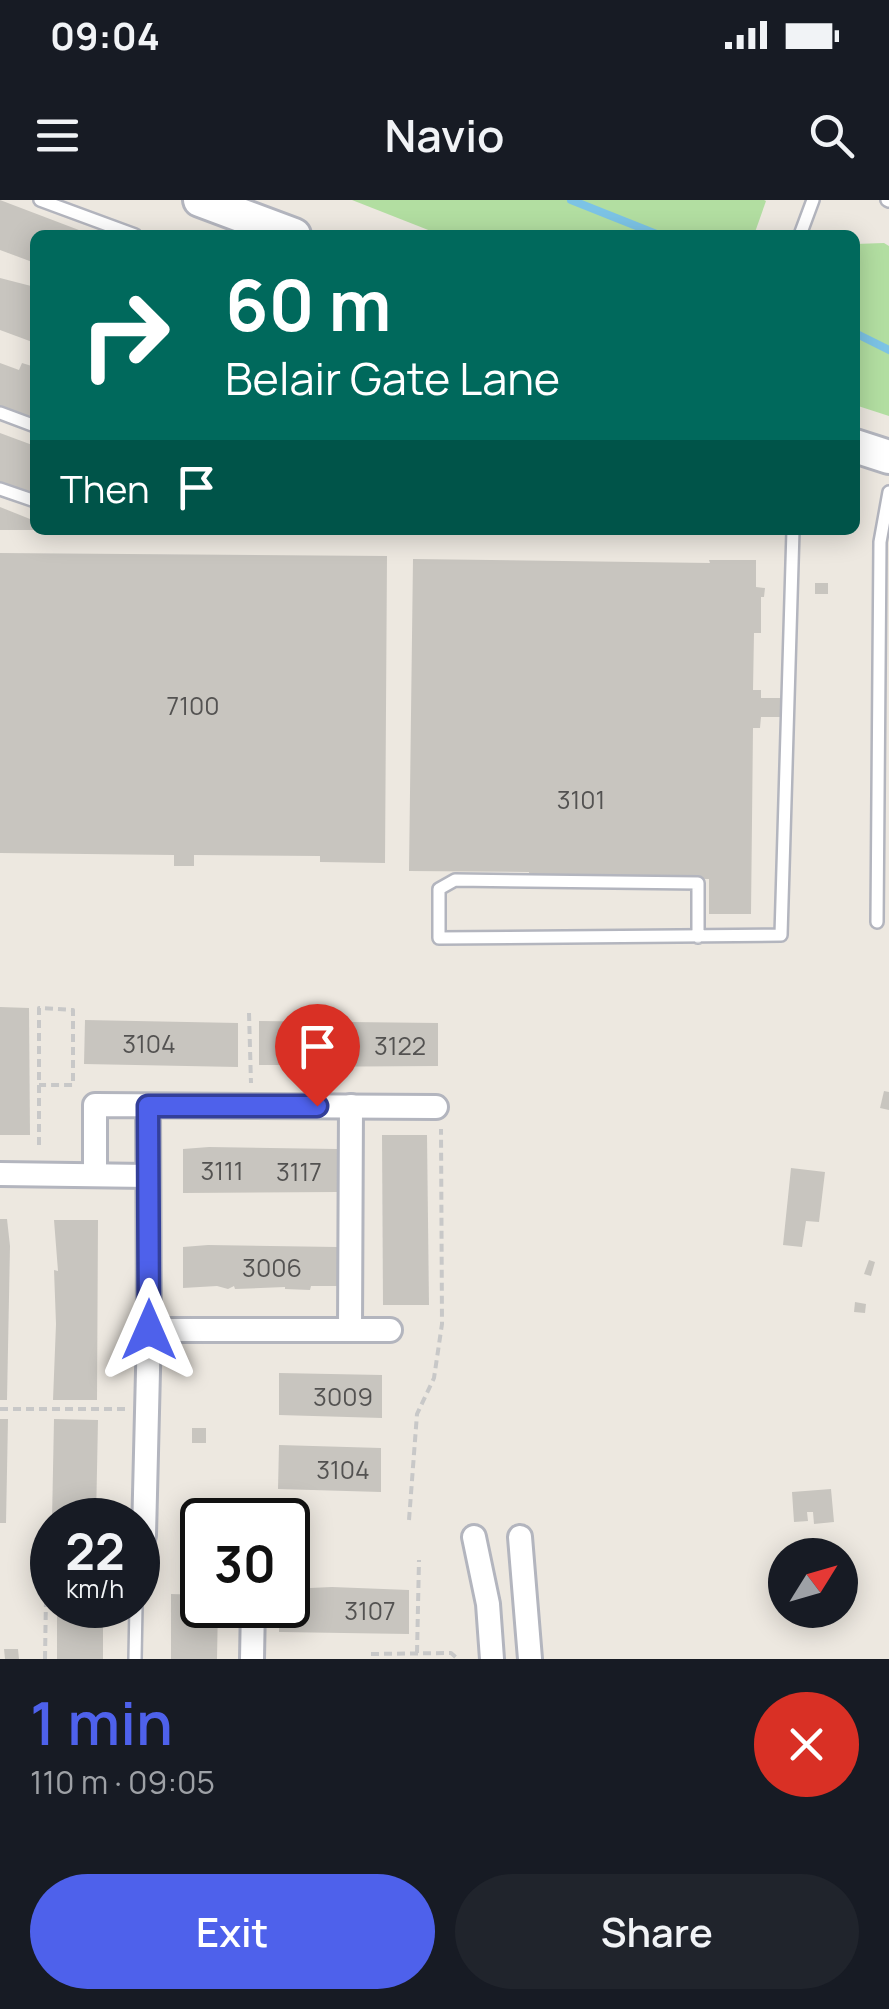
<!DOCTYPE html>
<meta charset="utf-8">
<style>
body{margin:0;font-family:Manrope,sans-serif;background:#20242c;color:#f1f3f6;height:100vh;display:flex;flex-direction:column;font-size:38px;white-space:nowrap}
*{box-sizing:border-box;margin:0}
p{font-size:32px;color:#9ea1a6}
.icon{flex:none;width:55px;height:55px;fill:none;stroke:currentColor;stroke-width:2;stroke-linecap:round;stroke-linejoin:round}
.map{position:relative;height:1459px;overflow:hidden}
.side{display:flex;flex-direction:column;background:#171b24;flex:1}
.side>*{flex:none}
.hud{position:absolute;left:30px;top:30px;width:830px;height:305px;border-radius:15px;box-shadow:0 5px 25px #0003;background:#00695c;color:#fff;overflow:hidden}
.needle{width:65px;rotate:53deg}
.tools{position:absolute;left:768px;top:1338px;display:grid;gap:20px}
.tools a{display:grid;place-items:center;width:90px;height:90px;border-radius:50%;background:#171b24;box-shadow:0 5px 25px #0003;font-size:50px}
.speed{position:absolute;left:30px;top:1298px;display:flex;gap:20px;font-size:50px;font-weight:700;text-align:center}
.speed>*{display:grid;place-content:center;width:130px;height:130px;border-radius:50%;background:#171b24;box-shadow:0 5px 25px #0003;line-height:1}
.speed small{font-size:25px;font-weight:400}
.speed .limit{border:5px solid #111;border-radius:15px;background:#fff;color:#111}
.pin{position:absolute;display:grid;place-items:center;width:85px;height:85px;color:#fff;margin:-102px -42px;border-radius:50% 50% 50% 0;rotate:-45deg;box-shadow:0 0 10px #0007}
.pin .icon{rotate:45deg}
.me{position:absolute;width:110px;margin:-55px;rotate:0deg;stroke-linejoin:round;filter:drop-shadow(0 0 8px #0008)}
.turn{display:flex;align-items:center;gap:35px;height:210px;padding:0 30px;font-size:45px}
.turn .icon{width:130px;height:130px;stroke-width:2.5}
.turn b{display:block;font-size:70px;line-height:85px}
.then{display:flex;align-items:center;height:95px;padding:0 30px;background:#0003;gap:20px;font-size:38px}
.round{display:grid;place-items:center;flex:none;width:105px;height:105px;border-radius:52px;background:#20242c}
.overview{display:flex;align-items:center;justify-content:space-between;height:170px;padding:0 30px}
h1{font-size:60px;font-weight:600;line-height:75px;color:#4e61eb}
.action{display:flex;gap:20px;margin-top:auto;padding:20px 30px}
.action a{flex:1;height:115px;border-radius:60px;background:#4e61eb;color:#fff;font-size:40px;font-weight:600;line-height:115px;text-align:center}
.action a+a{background:#20242c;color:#f1f3f6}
.status{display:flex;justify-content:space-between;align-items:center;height:70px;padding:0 50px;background:#171b24;direction:ltr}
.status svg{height:28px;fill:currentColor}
header{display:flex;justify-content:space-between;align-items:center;height:130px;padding:0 30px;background:#171b24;font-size:45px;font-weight:600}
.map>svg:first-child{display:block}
.green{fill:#b2dea1}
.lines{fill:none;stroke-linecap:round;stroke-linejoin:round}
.stream{stroke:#7cc3e5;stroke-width:8}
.building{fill:#c8c5bf}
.service-casing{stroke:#b3b5be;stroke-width:16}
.minor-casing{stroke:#b3b5be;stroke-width:28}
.secondary-casing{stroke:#b3b5be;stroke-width:38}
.path{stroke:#c8c8c8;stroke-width:4;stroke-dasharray:8 5;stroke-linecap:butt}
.service{stroke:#fff;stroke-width:11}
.minor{stroke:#fff;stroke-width:22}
.secondary{stroke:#fff;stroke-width:32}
.route-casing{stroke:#333f99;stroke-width:25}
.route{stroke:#4e61eb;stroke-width:18}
.labels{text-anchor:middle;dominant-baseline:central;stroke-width:8;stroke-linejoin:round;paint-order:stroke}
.number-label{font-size:25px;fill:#535251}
</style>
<div class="status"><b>09:04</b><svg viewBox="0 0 49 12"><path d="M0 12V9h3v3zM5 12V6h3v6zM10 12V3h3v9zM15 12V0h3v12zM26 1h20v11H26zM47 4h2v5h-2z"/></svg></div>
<header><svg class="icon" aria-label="menu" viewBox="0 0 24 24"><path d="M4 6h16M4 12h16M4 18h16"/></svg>Navio<svg class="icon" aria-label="search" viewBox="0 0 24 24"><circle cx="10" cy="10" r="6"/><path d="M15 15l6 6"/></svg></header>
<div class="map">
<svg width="889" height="1459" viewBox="0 0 889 1459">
<rect width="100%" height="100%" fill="#ede8e0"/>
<g class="green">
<polygon points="352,0 764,0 766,1 754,35 441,35"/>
<polygon points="884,43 889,46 889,216 855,205 855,44"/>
</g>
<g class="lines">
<g class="stream">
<polyline points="571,0 659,35"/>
<polyline points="855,133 889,150"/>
</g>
</g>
<g class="building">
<polygon points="0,0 92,35 35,35 35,63 0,50"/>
<polygon points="0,78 35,87 35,143 0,130"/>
<polygon points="0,163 19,170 22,163 35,167 35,223 0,210"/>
<polygon points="0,233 35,246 35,297 0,283"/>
<polygon points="0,307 35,321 35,330 0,330"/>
<polygon points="0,353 387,356 385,663 320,662 320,656 194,655 194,666 174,666 174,655 0,653"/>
<polygon points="413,359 710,363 709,360 756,360 756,387 765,388 764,397 761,397 761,433 754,433 753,490 761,490 761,498 782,498 781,517 761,517 760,528 753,528 751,714 709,714 709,679 529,677 529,672 409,671"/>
<rect x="815" y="383" width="13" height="11"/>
<polygon points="0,807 29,808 30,935 0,935"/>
<polygon points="85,820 238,823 238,867 84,864"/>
<polygon points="259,821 438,823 438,866 284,867 284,865 259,865"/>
<polygon points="884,891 889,892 889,910 880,908"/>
<polygon points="382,935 427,935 429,1105 383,1105"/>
<polygon points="209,947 337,949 337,992 183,993 183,949"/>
<polygon points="791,968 825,972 819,1022 806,1021 802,1047 783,1045"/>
<polygon points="0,1019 7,1019 10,1046 7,1200 0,1200"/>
<polygon points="54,1020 98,1020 97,1200 53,1200 56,1124 54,1070 58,1071"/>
<polygon points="208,1045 337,1047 337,1086 311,1086 310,1090 285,1089 285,1087 235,1089 234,1086 228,1089 217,1086 183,1088 183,1047"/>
<polygon points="869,1060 875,1062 871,1076 864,1074"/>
<polygon points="855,1102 866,1104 865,1113 854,1112"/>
<polygon points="279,1173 382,1175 382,1218 279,1215"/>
<polygon points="0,1219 8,1219 6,1323 0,1323"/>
<polygon points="54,1219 98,1220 96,1320 52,1320"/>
<rect x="192" y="1228" width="14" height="15"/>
<polygon points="279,1245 381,1248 381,1292 278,1289"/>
<polygon points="831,1289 834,1322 814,1324 813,1312 807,1312 808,1321 794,1322 792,1292"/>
<polygon points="332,1387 409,1390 409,1434 279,1432 279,1405 288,1405 288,1389"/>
<polygon points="171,1394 202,1395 202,1405 218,1405 217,1459 171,1459"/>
<polygon points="57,1410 103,1411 103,1459 57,1459"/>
<polygon points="4,1449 18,1449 19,1459 5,1459"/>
</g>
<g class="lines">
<defs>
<g id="service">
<polyline points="40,0 135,35"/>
<polyline points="887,0 889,1"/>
<polyline points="800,35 813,0"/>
<polyline points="0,213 35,226"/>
<polyline points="0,289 35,301"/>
<polyline points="877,722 880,342 889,292"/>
<polyline points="698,737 698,683 455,680 439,689 439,738 781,735 793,330"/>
<polyline points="135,1459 136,1405"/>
</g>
<g id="minor">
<polyline points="0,974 148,976"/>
<polyline points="95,975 95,905 436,907"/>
<polyline points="149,1130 390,1130"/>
<polyline points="350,1130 351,906"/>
<polyline points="474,1337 488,1404 492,1459"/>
<polyline points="520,1337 530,1459"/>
<polyline points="140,1355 144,1335 149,1130 148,906"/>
<polyline points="252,1459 253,1405"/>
</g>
<g id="secondary">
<polyline points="200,0 294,35"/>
<polyline points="855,246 889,257"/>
</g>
</defs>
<use href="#service" class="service-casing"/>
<use href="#minor" class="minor-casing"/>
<use href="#secondary" class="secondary-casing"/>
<g class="path">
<polyline points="249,813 251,883"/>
<polyline points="39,945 39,808 73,810 73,885 39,885"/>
<polyline points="0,1209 125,1209"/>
<polyline points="409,1320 417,1214 434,1178 442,1124 441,929"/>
<polyline points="417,1453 419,1360"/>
<polyline points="371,1454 451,1453 458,1459"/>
<polyline points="45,1459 46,1396"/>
</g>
<use href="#service" class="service"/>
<use href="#minor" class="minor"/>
<use href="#secondary" class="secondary"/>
</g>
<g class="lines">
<defs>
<polyline id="route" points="149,1130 148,906 317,906"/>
</defs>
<use href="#route" class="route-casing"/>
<use href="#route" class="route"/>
</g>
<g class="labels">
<g class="number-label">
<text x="193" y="505">7100</text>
<text x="581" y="599">3101</text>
<text x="149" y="843">3104</text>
<text x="400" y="845">3122</text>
<text x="222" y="970">3111</text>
<text x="299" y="971">3117</text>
<text x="272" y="1067">3006</text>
<text x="343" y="1196">3009</text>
<text x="343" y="1269">3104</text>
<text x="370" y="1410">3107</text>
</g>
</g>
</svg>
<div class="tools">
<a><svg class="needle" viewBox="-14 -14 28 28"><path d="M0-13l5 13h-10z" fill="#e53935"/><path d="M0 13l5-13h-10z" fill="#9ea1a6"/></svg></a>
</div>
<div class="speed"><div>22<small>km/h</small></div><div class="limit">30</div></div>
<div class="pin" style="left:317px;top:906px;background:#d93025"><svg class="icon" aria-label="arrive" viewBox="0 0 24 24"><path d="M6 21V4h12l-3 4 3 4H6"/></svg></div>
<svg class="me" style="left:149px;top:1130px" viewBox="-20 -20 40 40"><path d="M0-17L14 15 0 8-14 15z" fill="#4e61eb" stroke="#fff" stroke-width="4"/></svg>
<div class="hud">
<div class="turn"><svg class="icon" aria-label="right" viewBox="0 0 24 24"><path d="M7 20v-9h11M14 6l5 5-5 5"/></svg><div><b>60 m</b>Belair Gate Lane</div></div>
<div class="then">Then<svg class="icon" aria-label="arrive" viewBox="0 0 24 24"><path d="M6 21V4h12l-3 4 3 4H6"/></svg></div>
</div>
</div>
<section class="side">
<div class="overview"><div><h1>1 min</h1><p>110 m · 09:05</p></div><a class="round" style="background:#d93025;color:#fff"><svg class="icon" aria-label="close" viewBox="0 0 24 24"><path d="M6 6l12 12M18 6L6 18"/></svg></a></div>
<div class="action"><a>Exit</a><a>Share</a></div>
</section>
